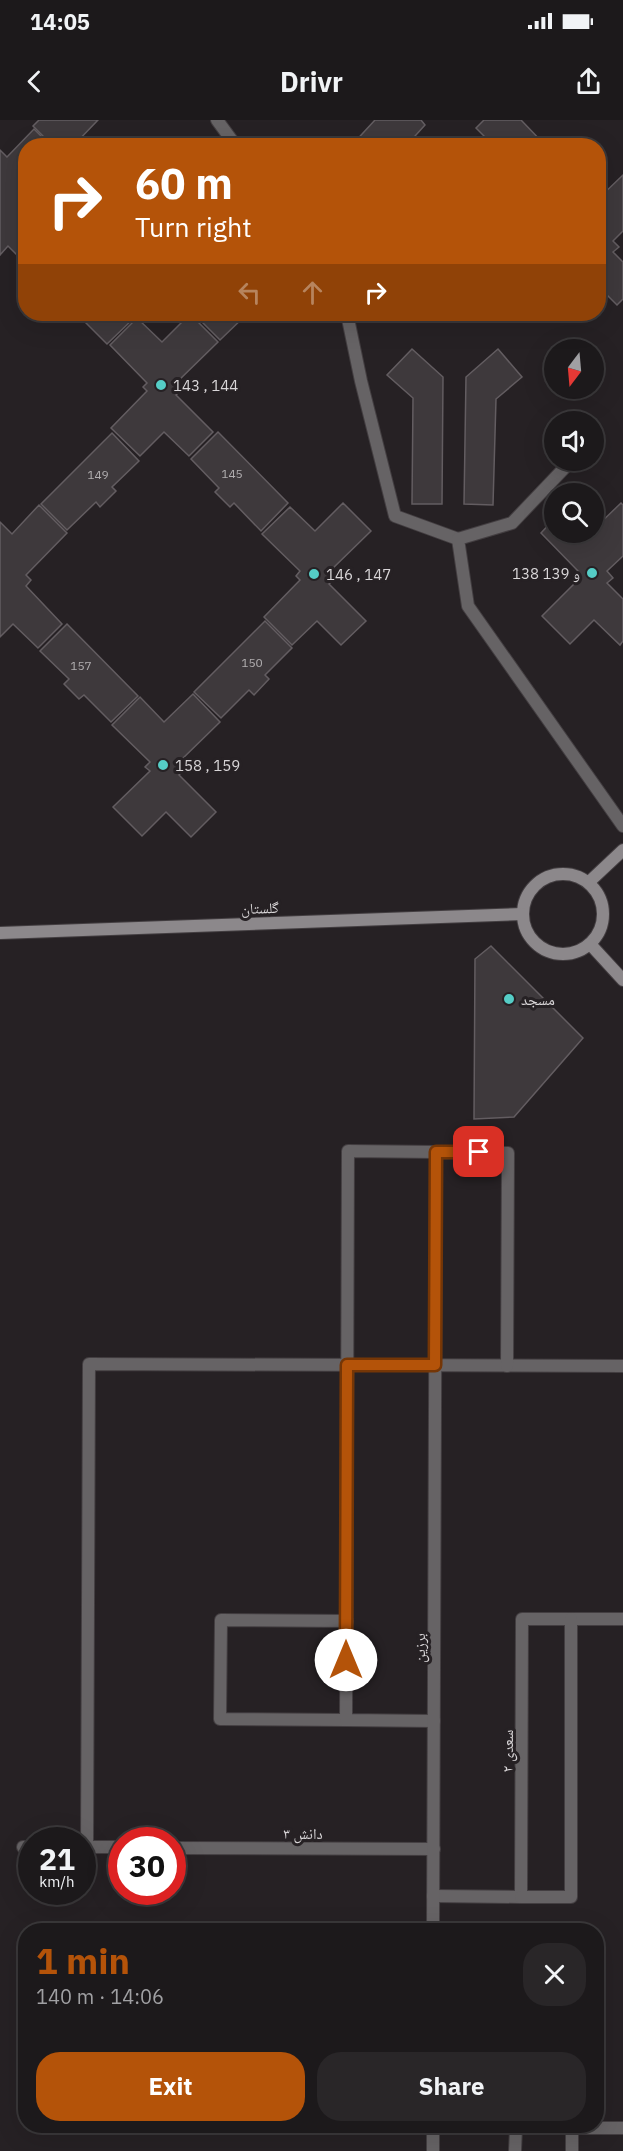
<!DOCTYPE html>
<meta charset="utf-8">
<style>
body{margin:0;font-family:"IBM Plex Sans","Noto Naskh Arabic",sans-serif;background:#292628;color:#f1f3f6;height:100vh;display:flex;flex-direction:column;font-size:22px;white-space:nowrap}
*{box-sizing:border-box;margin:0}
p{font-size:20px;color:#a0a0a3}
.icon{flex:none;width:33px;height:33px;fill:none;stroke:currentColor;stroke-width:2;stroke-linecap:round;stroke-linejoin:round}
.map{position:relative;flex:1;overflow:hidden}
.sheet{position:absolute;left:18px;top:1803px;width:586px;height:210px;display:flex;flex-direction:column;background:#1c191b;border-radius:24px;box-shadow:0 6px 24px #0002,0 0 0 2px #3a383a}
.sheet>*{flex:none}
.banner{position:absolute;left:18px;top:18px;width:588px;height:183px;border-radius:24px;box-shadow:0 6px 24px #0002,0 0 0 2px #3a383a;background:#b45309;color:#fff;overflow:hidden}
.needle{width:39px;rotate:196deg}
.tools{position:absolute;left:544px;top:219px;display:grid;gap:12px}
.tools a{display:grid;place-items:center;width:60px;height:60px;border-radius:50%;background:#1c191b;box-shadow:0 6px 24px #0002,0 0 0 2px #3a383a;font-size:30px}
.speed{position:absolute;left:18px;top:1707px;display:flex;gap:12px;font-size:30px;font-weight:700;text-align:center}
.speed>*{display:grid;place-content:center;width:78px;height:78px;border-radius:50%;background:#1c191b;box-shadow:0 6px 24px #0002,0 0 0 2px #3a383a;line-height:1}
.speed small{font-size:15px;font-weight:400}
.speed .limit{border:9px solid #d22;background:#fff;color:#111}
.pin{position:absolute;display:grid;place-items:center;width:51px;height:51px;color:#fff;margin:-26px;border-radius:12px;box-shadow:0 3px 9px #0006}
.me{position:absolute;width:66px;margin:-33px;rotate:0deg;stroke-linejoin:round;filter:drop-shadow(0 0 4px #0008)}
.turn{display:flex;align-items:center;gap:21px;height:126px;padding:0 18px;font-size:27px}
.turn .icon{width:78px;height:78px;stroke-width:2.5}
.turn b{display:block;font-size:42px;line-height:51px}
.lanes{display:flex;align-items:center;height:57px;padding:0 18px;background:#0003;justify-content:center;gap:30px;direction:ltr}
.lanes .off{opacity:.35}
.round{display:grid;place-items:center;flex:none;width:63px;height:63px;border-radius:24px;background:#292628}
.summary{display:flex;align-items:center;justify-content:space-between;height:102px;padding:0 18px}
h1{font-size:36px;font-weight:700;line-height:45px;color:#b45309}
.button{display:flex;gap:12px;margin-top:auto;padding:12px 18px}
.button a{flex:1;height:69px;border-radius:24px;background:#b45309;color:#fff;font-size:24px;font-weight:700;line-height:69px;text-align:center}
.button a+a{background:#292628;color:#f1f3f6}
.status{display:flex;justify-content:space-between;align-items:center;height:42px;padding:0 30px;background:#1c191b;direction:ltr}
.status svg{height:16px;fill:currentColor}
header{display:flex;justify-content:space-between;align-items:center;height:78px;padding:0 18px;background:#1c191b;font-size:27px;font-weight:700}
.map>svg:first-child{display:block}
.building{fill:#3e393c;stroke:#635d61;stroke-width:1.5}
.lines{fill:none;stroke-linecap:round;stroke-linejoin:round}
.street-casing{stroke:#433e41;stroke-width:14}
.secondary-casing{stroke:#433e41;stroke-width:14}
.street{stroke:#666365;stroke-width:12}
.secondary{stroke:#8c888b;stroke-width:12}
.route-casing{stroke:#753606;stroke-width:15}
.route{stroke:#b45309;stroke-width:10}
.poi-dot{fill:#55cdc6;stroke:#262124;stroke-width:2}
.labels{text-anchor:middle;dominant-baseline:central;stroke-width:6;stroke-linejoin:round;paint-order:stroke}
.number-label{font-size:12px;fill:#b2afb1}
.poi-label{font-size:15px;fill:#d9d6d8;stroke:#262124;text-anchor:start}
.street-label{font-size:15px;fill:#d9d6d8;stroke:#262124}
</style>
<div class="status"><b>14:05</b><svg viewBox="0 0 49 12"><path d="M0 12V9h3v3zM5 12V6h3v6zM10 12V3h3v9zM15 12V0h3v12zM26 1h20v11H26zM47 4h2v5h-2z"/></svg></div>
<header><svg class="icon" aria-label="back" viewBox="0 0 24 24"><path d="M15 5l-7 7 7 7"/></svg>Drivr<svg class="icon" aria-label="share" viewBox="0 0 24 24"><path d="M12 15V3M7 8l5-5 5 5M5 13v7h14v-7"/></svg></header>
<div class="map">
<svg width="623" height="2031" viewBox="0 0 623 2031">
<rect width="100%" height="100%" fill="#262124"/>
<g class="building">
<polygon points="39,0 98,0 73,26 53,26 33,6"/>
<polygon points="375,0 421,0 425,5 406,26 351,26"/>
<polygon points="484,0 521,0 546,26 494,26 476,8"/>
<polygon points="34,9 51,26 26,26 26,74 21,78 26,85 21,90 26,95 26,144 8,126 0,135 0,30 7,37"/>
<polygon points="623,55 623,111 613,121 619,127 613,132 623,142 623,179 617,185 601,169 598,171 598,79"/>
<polygon points="69,194 131,194 135,197 107,224 80,197 76,201"/>
<polygon points="190,194 218,222 176,263 182,269 176,275 213,312 189,336 164,312 140,336 111,308 147,271 143,267 147,263 110,225 137,198 162,222"/>
<polygon points="194,194 247,194 220,220"/>
<polygon points="412,229 443,257 442,384 412,384 413,278 387,255"/>
<polygon points="498,229 522,257 496,279 493,385 464,384 466,257"/>
<polygon points="218,312 288,383 261,411 234,383 230,387 215,372 219,368 191,339"/>
<polygon points="112,313 139,341 112,367 116,371 100,387 96,382 67,410 41,384"/>
<polygon points="343,383 371,411 329,452 335,458 329,464 366,501 341,525 317,501 292,525 264,497 300,460 296,456 300,451 262,414 290,387 315,411"/>
<polygon points="621,383 623,385 623,436 607,451 613,458 607,463 623,479 623,521 620,525 594,500 570,524 542,496 578,460 574,455 578,451 541,413 555,398 555,412 594,412 594,409"/>
<polygon points="39,385 67,413 26,455 31,460 26,466 62,504 38,528 13,504 0,517 0,402 12,414"/>
<polygon points="265,501 292,528 265,555 269,559 254,575 249,570 221,598 194,572"/>
<polygon points="67,504 138,576 111,602 84,575 79,579 64,564 69,559 40,531"/>
<polygon points="193,574 220,602 178,643 184,649 179,655 216,692 191,717 166,692 142,716 113,687 150,651 145,647 150,642 112,605 140,577 164,602"/>
<polygon points="491,826 583,918 514,997 474,999 475,839"/>
</g>
<g class="lines">
<defs>
<g id="street">
<polyline points="217,0 236,26"/>
<polyline points="347,194 361,261 395,396 458,419"/>
<polyline points="572,340 512,403 458,419 468,486 623,706"/>
<polyline points="346,1600 220,1599 221,1500 347,1501"/>
<polyline points="434,1601 346,1600 348,1031 436,1032"/>
<polyline points="23,1727 32,1727"/>
<polyline points="82,1727 122,1727"/>
<polyline points="87,1727 89,1244 623,1246"/>
<polyline points="172,1728 434,1729"/>
<polyline points="433,1776 521,1777 522,1499 623,1499"/>
<polyline points="521,1777 571,1777 571,1499"/>
<polyline points="433,1810 436,1032 508,1033 507,1246"/>
<polyline points="433,2031 433,2006"/>
<polyline points="515,2031 516,2008 623,2008"/>
<polyline points="572,2031 572,2008"/>
</g>
<g id="secondary">
<circle cx="563" cy="794" r="40"/>
<polyline points="589,762 623,730"/>
<polyline points="0,813 522,794"/>
<polyline points="590,824 623,860"/>
</g>
</defs>
<use href="#street" class="street-casing"/>
<use href="#secondary" class="secondary-casing"/>
<use href="#street" class="street"/>
<use href="#secondary" class="secondary"/>
</g>
<g class="lines">
<defs>
<polyline id="route" points="346,1540 347,1245 435,1245 436,1032 479,1032"/>
</defs>
<use href="#route" class="route-casing"/>
<use href="#route" class="route"/>
</g>
<g class="poi-dot">
<circle cx="161" cy="265" r="6"/>
<circle cx="592" cy="453" r="6"/>
<circle cx="314" cy="454" r="6"/>
<circle cx="163" cy="645" r="6"/>
<circle cx="509" cy="879" r="6"/>
</g>
<g class="labels">
<g class="number-label">
<text x="232" y="353">145</text>
<text x="98" y="354">149</text>
<text x="252" y="542">150</text>
<text x="81" y="545">157</text>
</g>
<g class="poi-label">
<text x="173" y="265">143 , 144</text>
<text x="580" y="453" text-anchor="end">138 و 139</text>
<text x="326" y="454">146 , 147</text>
<text x="175" y="645">158 , 159</text>
<text x="521" y="879">مسجد</text>
</g>
<g class="street-label">
<text transform="translate(260 788) rotate(-2)">گلستان</text>
<text transform="translate(419 1528) rotate(-90)">برزین</text>
<text transform="translate(507 1631) rotate(-90)">سعدی ۲</text>
<text x="303" y="1713">دانش ۳</text>
</g>
</g>
</svg>
<div class="tools">
<a><svg class="needle" viewBox="-14 -14 28 28"><path d="M0-13l5 13h-10z" fill="#e53935"/><path d="M0 13l5-13h-10z" fill="#a0a0a3"/></svg></a>
<a><svg class="icon" aria-label="sound" viewBox="0 0 24 24"><path d="M4 9h4l5-4v14l-5-4H4zM17 9q2 3 0 6"/></svg></a>
<a><svg class="icon" aria-label="search" viewBox="0 0 24 24"><circle cx="10" cy="10" r="6"/><path d="M15 15l6 6"/></svg></a>
</div>
<div class="speed"><div>21<small>km/h</small></div><div class="limit">30</div></div>
<div class="pin" style="left:479px;top:1032px;background:#d93025"><svg class="icon" aria-label="arrive" viewBox="0 0 24 24"><path d="M6 21V4h12l-3 4 3 4H6"/></svg></div>
<svg class="me" style="left:346px;top:1540px" viewBox="-20 -20 40 40"><circle r="19" fill="#fff"/><path d="M0-13L10 11 0 6-10 11z" fill="#b45309"/></svg>
<div class="banner">
<div class="turn"><svg class="icon" aria-label="right" viewBox="0 0 24 24"><path d="M7 20v-9h11M14 6l5 5-5 5"/></svg><div><b>60 m</b>Turn right</div></div>
<div class="lanes"><svg class="icon off" aria-label="left" viewBox="0 0 24 24"><path d="M17 20v-9H6M10 6l-5 5 5 5"/></svg><svg class="icon off" aria-label="ahead" viewBox="0 0 24 24"><path d="M12 20V5M6 11l6-6 6 6"/></svg><svg class="icon" aria-label="right" viewBox="0 0 24 24"><path d="M7 20v-9h11M14 6l5 5-5 5"/></svg></div>
</div>
<section class="sheet">
<div class="summary"><div><h1>1 min</h1><p>140 m · 14:06</p></div><a class="round"><svg class="icon" aria-label="close" viewBox="0 0 24 24"><path d="M6 6l12 12M18 6L6 18"/></svg></a></div>
<div class="button"><a>Exit</a><a>Share</a></div>
</section>
</div>
